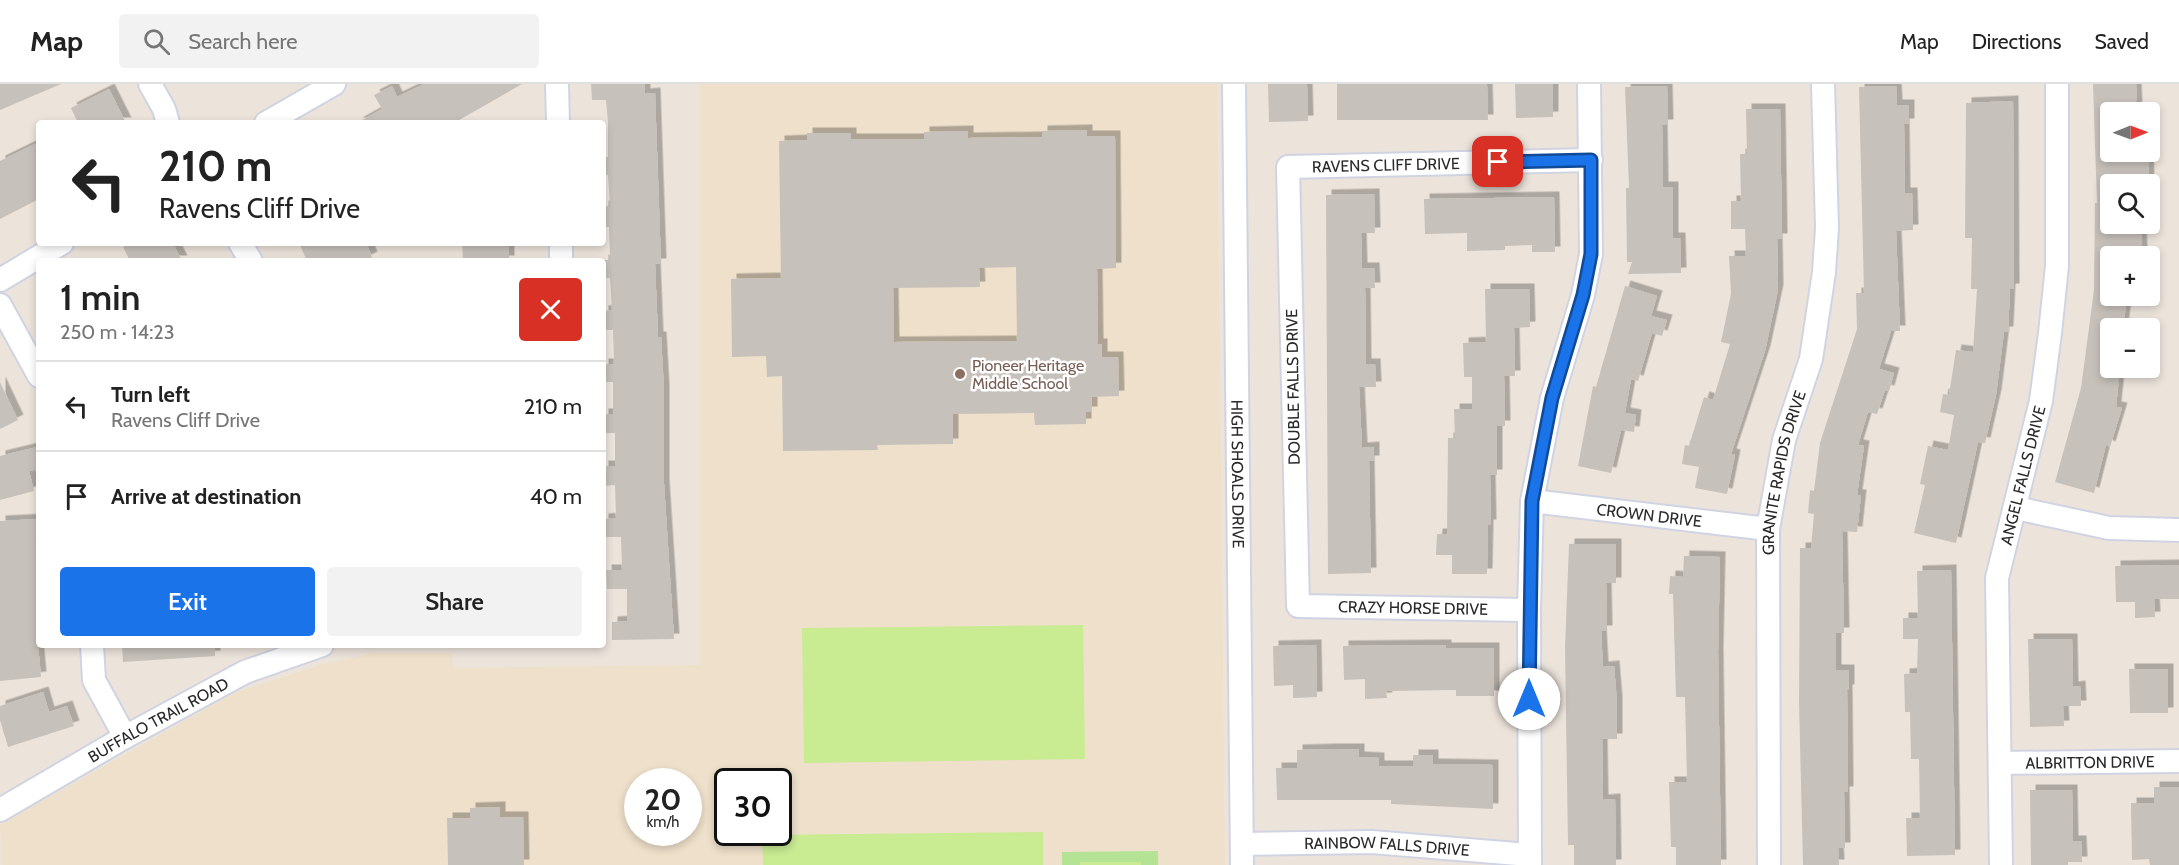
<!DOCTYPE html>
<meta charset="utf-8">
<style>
body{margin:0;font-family:Cabin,sans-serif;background:#f2f2f2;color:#222;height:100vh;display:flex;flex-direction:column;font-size:22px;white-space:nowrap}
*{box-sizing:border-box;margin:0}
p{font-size:20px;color:#767676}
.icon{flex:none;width:33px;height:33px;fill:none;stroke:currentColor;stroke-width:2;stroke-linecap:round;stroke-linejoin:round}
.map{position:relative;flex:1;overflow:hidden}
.side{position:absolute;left:36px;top:174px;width:570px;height:390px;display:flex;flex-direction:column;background:#fff;border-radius:6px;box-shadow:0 3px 9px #0003}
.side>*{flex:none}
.banner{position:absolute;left:36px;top:36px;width:570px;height:126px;border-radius:6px;box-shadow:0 3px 9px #0003;background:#fff;color:#222;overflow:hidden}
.needle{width:39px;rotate:89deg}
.buttons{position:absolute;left:2100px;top:18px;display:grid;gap:12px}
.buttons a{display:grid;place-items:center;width:60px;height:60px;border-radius:6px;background:#fff;box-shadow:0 3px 9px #0003;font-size:30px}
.speed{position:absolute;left:624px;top:684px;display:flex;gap:12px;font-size:30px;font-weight:700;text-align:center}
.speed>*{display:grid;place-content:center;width:78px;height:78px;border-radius:50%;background:#fff;box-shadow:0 3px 9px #0003;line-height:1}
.speed small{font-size:15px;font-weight:400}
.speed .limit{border:3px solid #111;border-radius:9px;background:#fff;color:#111}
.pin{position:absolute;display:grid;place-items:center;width:51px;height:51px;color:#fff;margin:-26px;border-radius:12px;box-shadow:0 3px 9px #0006}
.me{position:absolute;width:66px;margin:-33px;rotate:0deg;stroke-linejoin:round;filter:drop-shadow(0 0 4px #0008)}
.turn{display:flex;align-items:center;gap:21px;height:126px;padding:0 24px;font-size:27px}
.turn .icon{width:78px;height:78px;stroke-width:2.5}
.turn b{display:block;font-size:42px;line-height:51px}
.round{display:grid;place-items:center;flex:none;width:63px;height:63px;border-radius:6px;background:#f2f2f2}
.overview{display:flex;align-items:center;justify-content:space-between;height:102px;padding:0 24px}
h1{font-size:36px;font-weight:600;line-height:45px}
.primary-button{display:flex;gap:12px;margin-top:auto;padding:12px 24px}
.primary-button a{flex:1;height:69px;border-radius:6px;background:#1a73e8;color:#fff;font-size:24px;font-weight:600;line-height:69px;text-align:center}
.primary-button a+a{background:#f2f2f2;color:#222}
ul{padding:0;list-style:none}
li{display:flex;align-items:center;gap:18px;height:90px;padding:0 24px;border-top:2px solid #e0e0e0}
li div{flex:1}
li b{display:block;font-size:22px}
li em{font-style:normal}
header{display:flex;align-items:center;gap:36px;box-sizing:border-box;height:84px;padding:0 30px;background:#fff;border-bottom:2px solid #e0e0e0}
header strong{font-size:28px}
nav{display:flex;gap:33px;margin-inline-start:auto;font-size:21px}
.search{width:420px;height:54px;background:#f2f2f2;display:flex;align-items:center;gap:15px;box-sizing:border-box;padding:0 21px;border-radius:6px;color:#767676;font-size:22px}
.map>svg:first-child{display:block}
.education{fill:#eee0ca;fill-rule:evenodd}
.green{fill:#b4e396}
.pitch{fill:#c9eb92}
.building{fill:#c7c1bb;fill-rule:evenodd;filter:url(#shadow)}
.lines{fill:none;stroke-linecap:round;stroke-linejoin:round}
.minor-casing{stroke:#d0d4e2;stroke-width:26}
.minor{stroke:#fff;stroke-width:22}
.route-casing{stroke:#114b97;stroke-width:15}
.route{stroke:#1a73e8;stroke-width:10}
.education-dot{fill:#8d6e63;stroke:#fff;stroke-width:2}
.labels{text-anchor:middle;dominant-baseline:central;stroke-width:5;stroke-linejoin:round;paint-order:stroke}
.street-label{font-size:16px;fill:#292929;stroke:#fff}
.education-label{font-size:16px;fill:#785e54;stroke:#fff;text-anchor:start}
</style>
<header>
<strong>Map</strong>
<div class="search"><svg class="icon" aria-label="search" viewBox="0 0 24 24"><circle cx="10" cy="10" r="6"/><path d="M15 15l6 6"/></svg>Search here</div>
<nav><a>Map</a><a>Directions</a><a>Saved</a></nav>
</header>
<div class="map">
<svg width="2179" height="781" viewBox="0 0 2179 781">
<defs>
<filter id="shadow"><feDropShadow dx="5.5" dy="-5.5" stdDeviation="0" flood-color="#0004"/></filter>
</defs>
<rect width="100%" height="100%" fill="#ece4db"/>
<path class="education" d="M700,0H1217L1225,781H2L0,741L234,609L324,580L372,569H452L453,584L700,581ZM638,698H688V748H638ZM728,698H778V748H728Z"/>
<polygon class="green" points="1158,767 1158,781 1062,781 1062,768"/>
<g class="pitch">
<polygon points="1083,541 1085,675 804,679 802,544"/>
<polygon points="1043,748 1043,781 763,781 762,751"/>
<rect x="1080" y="778" width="61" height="3"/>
</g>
<g class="building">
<polygon points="0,0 61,0 0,26"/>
<polygon points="424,0 522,0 454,39 357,39 382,25 374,11 392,2 397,13"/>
<polygon points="591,0 645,0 645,10 655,9 661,180 655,180 658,253 661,253 664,306 664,400 674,555 612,556 612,538 627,537 627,505 607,505 606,486 622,486 621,453 603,453 603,435 616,434 615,401 603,402 603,382 615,382 615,349 603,349 603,330 613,330 613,298 603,298 603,280 614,280 613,246 603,246 603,227 612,226 610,194 603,194 603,176 610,176 609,143 603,143 603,122 610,122 608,91 603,91 603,73 608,73 608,39 606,16 592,16"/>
<polygon points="1268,0 1307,0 1308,37 1269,38"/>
<polygon points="1337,0 1487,0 1488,36 1337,36"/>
<polygon points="1515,0 1553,0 1553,33 1516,34"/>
<polygon points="2093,0 2136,0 2137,28 2110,28 2110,70 2148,70 2149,100 2110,100 2110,140 2141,140 2142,172 2110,172 2110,220 2126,222 2123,244 2110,244 2110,284 2120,284 2116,323 2122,324 2110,363 2106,361 2094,409 2055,398 2081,304 2094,206 2095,119 2097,119"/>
<polygon points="1667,2 1668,41 1662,41 1663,103 1673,103 1673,154 1680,154 1681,189 1628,190 1632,178 1627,178 1626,104 1629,104 1625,3"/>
<polygon points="1896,2 1897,21 1909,21 1909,40 1904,40 1905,109 1912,109 1913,146 1896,147 1900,247 1891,247 1879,285 1894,289 1889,307 1885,306 1877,330 1868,328 1858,361 1864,362 1857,411 1861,411 1857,448 1842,447 1844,549 1836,549 1836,586 1849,586 1849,606 1847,606 1848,708 1844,708 1845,764 1838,764 1839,781 1803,781 1799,619 1800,464 1811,464 1814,430 1808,429 1810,406 1814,407 1820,359 1857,245 1856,209 1864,209 1859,3"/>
<polygon points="109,5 126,39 78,39 71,24"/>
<polygon points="2013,17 2014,205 2010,205 2008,248 2004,248 1996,311 1985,359 1978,358 1956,459 1914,449 1925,401 1920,400 1928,362 1948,366 1954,331 1940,328 1943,310 1949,311 1956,266 1973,268 1977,205 1971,205 1972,154 1965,154 1966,19"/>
<polygon points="1746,25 1780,25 1782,155 1777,155 1778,206 1765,267 1731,370 1735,371 1727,410 1695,404 1699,383 1682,380 1685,361 1689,362 1704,313 1713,316 1730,260 1721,258 1731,210 1729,172 1746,172 1745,145 1731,145 1731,117 1741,117 1740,70 1747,70"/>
<path d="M1087,46V52H1115L1116,184L1097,185L1098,260H1102V273H1118L1119,312L1092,313V328H1086V340L1035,341L1034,329L953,330V360L877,361L878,366L783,367L782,292L767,293L766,272L732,273L731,195L781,194L779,57L807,56V49H851V55H924V48L968,47V54L1042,53V47ZM1016,183L1017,257L894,258L893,204L980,203L979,184Z"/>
<polygon points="39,58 39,115 0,135 0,77"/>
<polygon points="1374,110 1375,149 1361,149 1362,184 1374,184 1375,204 1365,204 1366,280 1375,280 1376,303 1359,303 1362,364 1374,363 1374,377 1369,377 1371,489 1328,490 1326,111"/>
<polygon points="1554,113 1555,168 1532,168 1532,161 1505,162 1505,166 1467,167 1467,149 1425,150 1424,115"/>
<polygon points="131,159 173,159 182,177 130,177 123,163"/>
<polygon points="299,159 366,159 372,173 364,177 307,177"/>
<polygon points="462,159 509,159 509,177 463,177"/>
<polygon points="1625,202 1657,212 1651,232 1667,236 1662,252 1652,249 1638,297 1631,295 1625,329 1636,331 1634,348 1621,346 1611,389 1578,382 1593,302 1596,303"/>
<polygon points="1485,205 1529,205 1530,243 1514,244 1515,292 1504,292 1505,342 1497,342 1497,391 1490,391 1491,441 1488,441 1487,490 1452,490 1452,471 1436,471 1437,450 1447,450 1448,354 1455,354 1454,325 1472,325 1472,293 1464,293 1463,259 1486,258"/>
<polygon points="0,298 18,336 0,345"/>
<polygon points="37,363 39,385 29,387 34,407 0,416 0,372"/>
<polygon points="39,435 39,456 35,456 37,492 39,492 37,550 41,593 0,597 0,437"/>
<polygon points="1569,460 1616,460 1616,499 1606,499 1607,547 1601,547 1603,583 1614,582 1617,618 1617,655 1602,655 1603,716 1615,715 1616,781 1574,781 1574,761 1568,761 1565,563"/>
<polygon points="1684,472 1720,473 1718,569 1721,781 1676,781 1676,763 1671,763 1669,698 1687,698 1685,613 1676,613 1673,510 1669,510 1670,492 1683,493"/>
<polygon points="2179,481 2179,515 2154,515 2155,533 2135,534 2135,518 2116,518 2115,482"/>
<polygon points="1951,486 1955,771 1907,772 1906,734 1920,734 1919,675 1911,675 1910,628 1905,628 1904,590 1917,589 1918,555 1903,555 1903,534 1918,534 1917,487"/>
<polygon points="2028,555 2072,555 2073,603 2080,602 2081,622 2063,622 2064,642 2030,643"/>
<polygon points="122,561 215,561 215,572 123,578"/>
<polygon points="1316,561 1317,613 1293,614 1293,601 1274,602 1273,562"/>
<polygon points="1446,561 1446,564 1494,564 1494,612 1456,612 1456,606 1386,607 1387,614 1365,615 1365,595 1344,596 1343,562"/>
<polygon points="2129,585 2168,585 2168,629 2130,629"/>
<polygon points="43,608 49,628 67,622 74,642 8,663 0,636 0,622"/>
<polygon points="1335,665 1359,665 1359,673 1379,674 1379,682 1413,682 1413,671 1433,671 1433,680 1493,681 1493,725 1391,720 1391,716 1277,716 1276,684 1297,684 1297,666"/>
<polygon points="2154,703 2179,703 2179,781 2150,781 2149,775 2132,776 2131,719 2154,719"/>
<polygon points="2030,706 2072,706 2073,757 2081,757 2082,778 2068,778 2068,781 2031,781"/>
<polygon points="500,723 500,733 523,733 524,781 448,781 447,734 470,734 470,724"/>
</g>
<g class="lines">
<defs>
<g id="minor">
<polyline points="150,0 164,25 168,39"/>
<polyline points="557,0 558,39"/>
<path id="s1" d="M1234,0L1242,781"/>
<polyline points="266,39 334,0"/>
<polyline points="240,159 251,177"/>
<polyline points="561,159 561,177"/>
<polyline points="0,196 62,159"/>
<polyline points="0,221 39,292"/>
<path id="s2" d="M1532,417L1768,445"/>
<polyline points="2016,424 2109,444 2179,446"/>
<path id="s3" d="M1529,526L1298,522L1288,83L1591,76"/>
<polyline points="92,561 94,596 125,653"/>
<path id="s4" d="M2000,679L2179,677"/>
<path id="s5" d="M0,726L125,653L245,588L322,561"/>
<path id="s6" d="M1243,760L1372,758L1530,771"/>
<polyline points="1530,781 1529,526 1532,417 1552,314 1583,211 1591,170 1589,0"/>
<path id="s7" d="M1769,781L1768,445L1784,356L1811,275L1824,188L1827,144L1823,0"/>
<path id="s8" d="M2001,781L1997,494L2041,317L2050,249L2057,182V0"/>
</g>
</defs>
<use href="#minor" class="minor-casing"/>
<use href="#minor" class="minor"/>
</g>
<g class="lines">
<defs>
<polyline id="route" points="1498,78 1591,76 1591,170 1583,211 1552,314 1532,417 1529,615"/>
</defs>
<use href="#route" class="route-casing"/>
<use href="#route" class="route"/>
</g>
<circle class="education-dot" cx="960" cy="290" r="6"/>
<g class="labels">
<g class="street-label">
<text stroke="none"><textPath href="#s3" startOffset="768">RAVENS CLIFF DRIVE</textPath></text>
<text transform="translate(1293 303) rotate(-91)">DOUBLE FALLS DRIVE</text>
<text stroke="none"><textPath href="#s7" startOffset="394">GRANITE RAPIDS DRIVE</textPath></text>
<text stroke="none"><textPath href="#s8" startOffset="393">ANGEL FALLS DRIVE</textPath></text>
<text stroke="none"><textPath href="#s1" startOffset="390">HIGH SHOALS DRIVE</textPath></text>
<text stroke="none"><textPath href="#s2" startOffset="118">CROWN DRIVE</textPath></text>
<text transform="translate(1413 524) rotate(1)">CRAZY HORSE DRIVE</text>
<text stroke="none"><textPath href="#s5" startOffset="182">BUFFALO TRAIL ROAD</textPath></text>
<text stroke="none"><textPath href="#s4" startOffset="90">ALBRITTON DRIVE</textPath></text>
<text stroke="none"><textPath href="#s6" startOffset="144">RAINBOW FALLS DRIVE</textPath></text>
</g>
<g class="education-label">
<text x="972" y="281">Pioneer Heritage<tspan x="972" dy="18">Middle School</tspan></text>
</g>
</g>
</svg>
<div class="buttons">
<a><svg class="needle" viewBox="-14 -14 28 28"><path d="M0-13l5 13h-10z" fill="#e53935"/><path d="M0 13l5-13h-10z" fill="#767676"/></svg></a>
<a><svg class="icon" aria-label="search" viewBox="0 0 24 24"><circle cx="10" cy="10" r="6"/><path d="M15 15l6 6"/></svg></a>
<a>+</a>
<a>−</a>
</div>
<div class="speed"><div>20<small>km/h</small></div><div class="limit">30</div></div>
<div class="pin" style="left:1498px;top:78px;background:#d93025"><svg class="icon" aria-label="arrive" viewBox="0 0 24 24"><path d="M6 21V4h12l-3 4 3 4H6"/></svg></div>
<svg class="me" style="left:1529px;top:615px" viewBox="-20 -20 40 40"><circle r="19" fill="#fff"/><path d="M0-13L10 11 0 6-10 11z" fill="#1a73e8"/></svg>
<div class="banner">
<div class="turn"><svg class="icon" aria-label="left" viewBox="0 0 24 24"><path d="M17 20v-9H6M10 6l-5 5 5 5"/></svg><div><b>210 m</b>Ravens Cliff Drive</div></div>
</div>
<section class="side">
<div class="overview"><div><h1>1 min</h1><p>250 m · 14:23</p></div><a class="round" style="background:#d93025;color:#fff"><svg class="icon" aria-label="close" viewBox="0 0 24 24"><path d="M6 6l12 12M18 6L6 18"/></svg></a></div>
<ul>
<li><svg class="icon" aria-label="left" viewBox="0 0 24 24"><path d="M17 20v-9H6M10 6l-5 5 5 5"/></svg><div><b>Turn left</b><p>Ravens Cliff Drive</p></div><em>210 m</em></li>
<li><svg class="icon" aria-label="arrive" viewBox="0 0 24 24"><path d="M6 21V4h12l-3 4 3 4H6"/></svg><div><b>Arrive at destination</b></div><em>40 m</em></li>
</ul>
<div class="primary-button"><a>Exit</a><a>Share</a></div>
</section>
</div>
